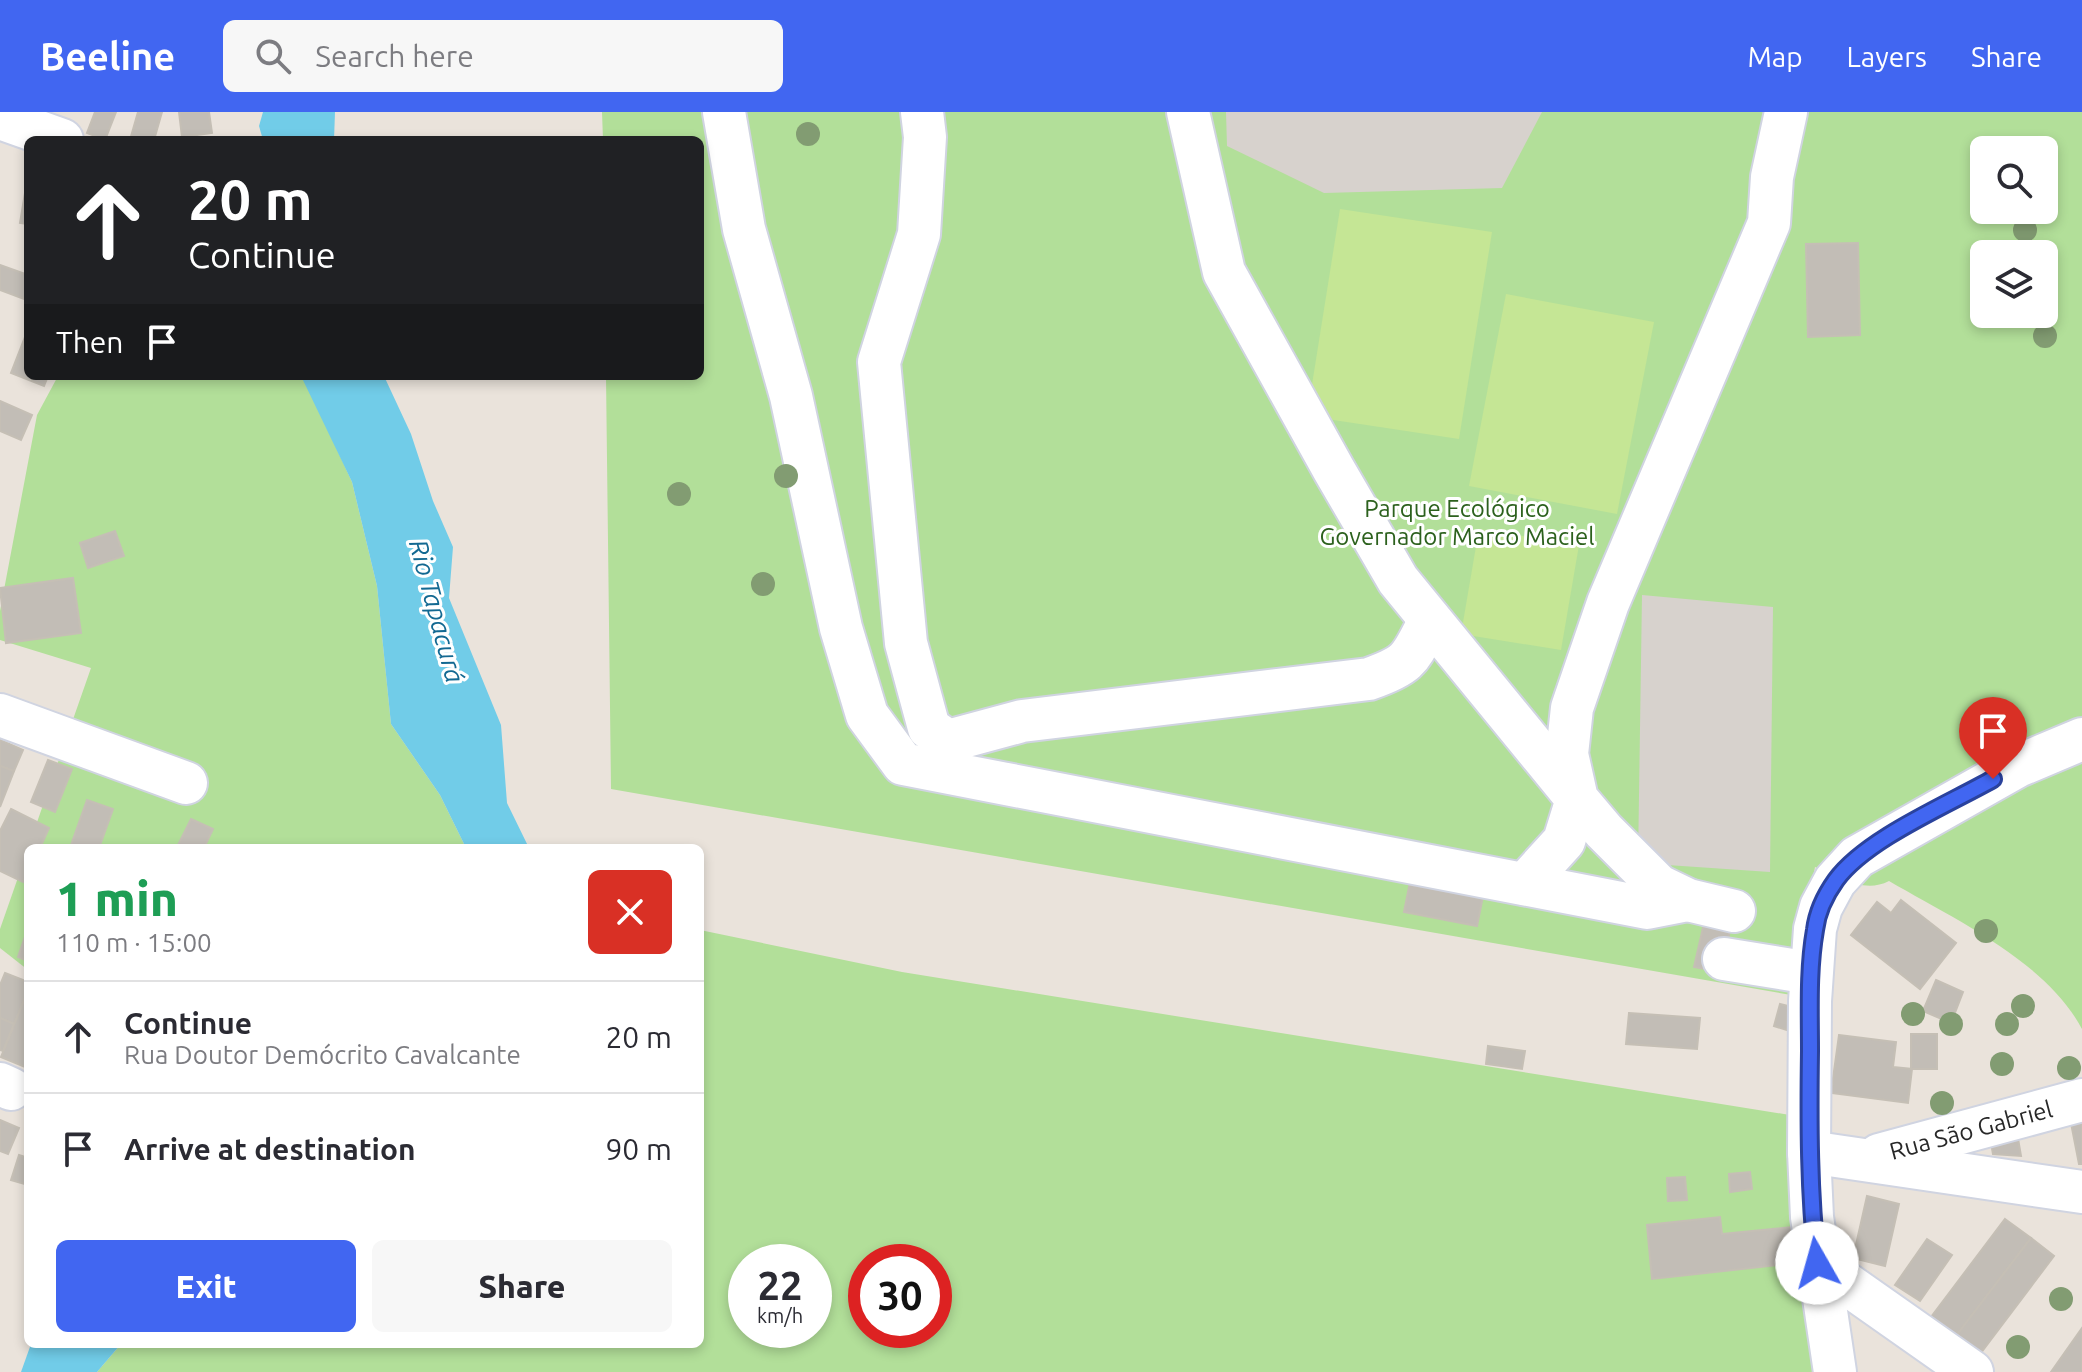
<!DOCTYPE html>
<meta charset="utf-8">
<style>
body{margin:0;font-family:Ubuntu,sans-serif;background:#f7f7f7;color:#2b2b33;height:100vh;display:flex;flex-direction:column;font-size:30px;white-space:nowrap}
*{box-sizing:border-box;margin:0}
p{font-size:26px;color:#7c7c81}
.icon{flex:none;width:44px;height:44px;fill:none;stroke:currentColor;stroke-width:2;stroke-linecap:round;stroke-linejoin:round}
.map{position:relative;flex:1;overflow:hidden}
.panel{position:absolute;left:24px;top:732px;width:680px;height:504px;display:flex;flex-direction:column;background:#fff;border-radius:12px;box-shadow:0 4px 12px #0003}
.panel>*{flex:none}
.guide{position:absolute;left:24px;top:24px;width:680px;height:244px;border-radius:12px;box-shadow:0 4px 12px #0003;background:#202124;color:#fff;overflow:hidden}
.tools{position:absolute;left:1970px;top:24px;display:grid;gap:16px}
.tools a{display:grid;place-items:center;width:88px;height:88px;border-radius:12px;background:#fff;box-shadow:0 4px 12px #0003;font-size:40px}
.speed{position:absolute;left:728px;top:1132px;display:flex;gap:16px;font-size:40px;font-weight:700;text-align:center}
.speed>*{display:grid;place-content:center;width:104px;height:104px;border-radius:50%;background:#fff;box-shadow:0 4px 12px #0003;line-height:1}
.speed small{font-size:20px;font-weight:400}
.speed .limit{border:12px solid #d22;background:#fff;color:#111}
.pin{position:absolute;display:grid;place-items:center;width:68px;height:68px;color:#fff;margin:-82px -34px;border-radius:50% 50% 50% 0;rotate:-45deg;box-shadow:0 0 8px #0007}
.pin .icon{rotate:45deg}
.me{position:absolute;width:88px;margin:-44px;rotate:353deg;stroke-linejoin:round;filter:drop-shadow(0 0 6px #0008)}
.turn{display:flex;align-items:center;gap:28px;height:168px;padding:0 32px;font-size:36px}
.turn .icon{width:104px;height:104px;stroke-width:2.5}
.turn b{display:block;font-size:56px;line-height:68px}
.then{display:flex;align-items:center;height:76px;padding:0 32px;background:#0003;gap:16px;font-size:30px}
.round{display:grid;place-items:center;flex:none;width:84px;height:84px;border-radius:12px;background:#f7f7f7}
.headline{display:flex;align-items:center;justify-content:space-between;height:136px;padding:0 32px}
h1{font-size:48px;font-weight:800;line-height:60px;color:#1e9e55}
.action{display:flex;gap:16px;margin-top:auto;padding:16px 32px}
.action a{flex:1;height:92px;border-radius:12px;background:#4166f1;color:#fff;font-size:32px;font-weight:800;line-height:92px;text-align:center}
.action a+a{background:#f7f7f7;color:#2b2b33}
ul{padding:0;list-style:none}
li{display:flex;align-items:center;gap:24px;height:112px;padding:0 32px;border-top:2px solid #e1e1e2}
li div{flex:1}
li b{display:block;font-size:30px}
li em{font-style:normal}
header{display:flex;align-items:center;gap:48px;box-sizing:border-box;height:112px;padding:0 40px;background:#4166f1;color:#fff}
header strong{font-size:38px}
nav{display:flex;gap:44px;margin-inline-start:auto;font-size:28px}
.search{width:560px;height:72px;background:#f7f7f7;display:flex;align-items:center;gap:20px;box-sizing:border-box;padding:0 28px;border-radius:12px;color:#7c7c81;font-size:30px}
.map>svg:first-child{display:block}
.green{fill:#b2df99;fill-rule:evenodd}
.pitch{fill:#c5e695}
.plaza{fill:#d7d2cd}
.water{fill:#71cce8}
.building{fill:#c2bdb6;stroke:#c5bfb5;stroke-width:2}
.lines{fill:none;stroke-linecap:round;stroke-linejoin:round}
.minor-casing{stroke:#d0d4e1;stroke-width:46}
.minor{stroke:#fff;stroke-width:42}
.tree{fill:#829c72}
.route-casing{stroke:#2a429d;stroke-width:20}
.route{stroke:#4166f1;stroke-width:14}
.labels{text-anchor:middle;dominant-baseline:central;stroke-width:6;stroke-linejoin:round;paint-order:stroke}
.park-label{font-size:24px;fill:#2c611d;stroke:#fff}
.street-label{font-size:24px;fill:#282828;stroke:#fff}
.water-label{font-size:26px;font-style:italic;fill:#136992;stroke:#fff}
</style>
<header>
<strong>Beeline</strong>
<div class="search"><svg class="icon" aria-label="search" viewBox="0 0 24 24"><circle cx="10" cy="10" r="6"/><path d="M15 15l6 6"/></svg>Search here</div>
<nav><a>Map</a><a>Layers</a><a>Share</a></nav>
</header>
<div class="map">
<svg width="2082" height="1260" viewBox="0 0 2082 1260">
<rect width="100%" height="100%" fill="#eae3db"/>
<g class="green">
<path d="M602,0H2082V917C2046,849 1954,807 1889,769C1864,782 1840,765 1815,755L1791,883L611,677L606,264H700V28H603ZM1984,38H2044V98H1984ZM1984,142H2044V202H1984Z"/>
<polygon points="58,264 303,264 352,370 377,474 391,612 440,683 466,736 28,736 91,556 0,528 0,499 37,303"/>
<polygon points="28,737 28,858 0,836 0,817"/>
<path d="M700,818L902,860L1796,1004L1814,1260H97L121,1232H700ZM746,1150H814V1218H746ZM866,1150H934V1218H866Z"/>
</g>
<g class="pitch">
<polygon points="1340,97 1492,120 1459,327 1307,304"/>
<polygon points="1506,182 1654,210 1617,402 1469,374"/>
<polygon points="1479,417 1579,433 1561,538 1461,522"/>
</g>
<g class="plaza">
<polygon points="1226,0 1542,0 1502,76 1324,81 1227,34"/>
<polygon points="1642,483 1773,495 1770,760 1638,751"/>
</g>
<g class="water">
<polygon points="263,0 335,0 334,28 263,28 259,14"/>
<polygon points="301,264 384,264 411,322 433,389 453,435 449,486 501,613 507,691 529,736 466,736 440,683 391,612 377,474 352,370"/>
<polygon points="31,1232 121,1232 97,1260 21,1260"/>
</g>
<g class="building">
<polygon points="95,0 116,0 105,28 87,21"/>
<polygon points="138,0 162,0 154,28 130,28"/>
<polygon points="179,0 209,0 212,21 182,25"/>
<polygon points="28,63 28,112 20,111"/>
<polygon points="1858,131 1860,223 1808,225 1806,132"/>
<polygon points="0,153 28,163 28,176 24,187 0,178"/>
<polygon points="25,225 28,226 28,264 48,264 44,274 11,261"/>
<polygon points="0,289 32,303 21,328 0,319"/>
<polygon points="115,419 124,444 88,456 80,431"/>
<polygon points="73,466 81,521 6,531 0,476"/>
<polygon points="0,628 23,638 14,659 0,654"/>
<polygon points="48,648 72,657 55,700 31,690"/>
<polygon points="0,654 14,659 0,695"/>
<polygon points="87,688 113,697 99,736 70,736"/>
<polygon points="11,697 49,716 40,736 28,736 28,760 23,770 0,759 0,719"/>
<polygon points="191,707 213,717 204,736 177,735"/>
<polygon points="1412,760 1485,774 1477,814 1404,800"/>
<polygon points="1711,781 1737,786 1721,860 1694,855"/>
<polygon points="1901,788 1956,831 1920,877 1851,823 1877,790 1891,801"/>
<polygon points="28,816 28,849 18,845"/>
<polygon points="5,861 28,870 28,879 14,912 0,906 0,873"/>
<polygon points="1936,868 1963,880 1951,911 1923,899"/>
<polygon points="27,881 28,947 25,955 1,945"/>
<polygon points="1780,892 1800,897 1793,920 1774,914"/>
<polygon points="1629,901 1700,906 1697,937 1626,932"/>
<polygon points="0,906 14,912 3,939 0,938"/>
<rect x="1911" y="922" width="26" height="35"/>
<polygon points="1839,923 1896,930 1893,955 1912,957 1908,991 1831,981"/>
<polygon points="1488,934 1525,939 1522,957 1486,952"/>
<polygon points="2082,1003 2082,1052 2079,1052 2070,1006"/>
<polygon points="0,1008 19,1016 8,1042 0,1039"/>
<polygon points="2016,1015 2021,1044 1993,1042 1989,1020"/>
<polygon points="19,1043 28,1046 28,1073 11,1068"/>
<polygon points="1750,1060 1752,1077 1730,1080 1729,1062"/>
<polygon points="1685,1065 1687,1088 1668,1089 1667,1066"/>
<polygon points="1867,1084 1899,1092 1885,1154 1853,1146"/>
<polygon points="1720,1105 1722,1122 1802,1114 1805,1150 1652,1167 1647,1113"/>
<polygon points="2005,1107 2031,1126 1956,1224 1931,1205"/>
<polygon points="2031,1126 2054,1144 1980,1242 1956,1224"/>
<polygon points="1927,1127 1952,1143 1920,1189 1895,1173"/>
<polygon points="2082,1216 2082,1260 2051,1260"/>
</g>
<g class="lines">
<defs>
<g id="minor">
<polyline points="724,0 744,117 791,284 841,516 867,603 903,652 1647,796 1688,788"/>
<path d="M922,0L925,25L919,122L879,250L906,531L929,616L948,629L1022,609L1369,567C1412,552 1410,546 1430,508"/>
<polyline points="1188,0 1224,160 1334,358 1398,468 1577,687 1564,729 1525,772"/>
<polyline points="0,6 62,28"/>
<polyline points="0,603 186,671"/>
<polyline points="1734,799 1688,788 1659,774 1604,719 1577,687 1567,642 1572,596 1608,491 1769,111 1772,65 1786,0"/>
<polyline points="1724,847 1811,861"/>
<polyline points="0,972 11,977"/>
<polyline points="1809,1040 2082,1080"/>
<polyline points="1879,1043 2082,988"/>
<polyline points="1817,1151 1972,1260"/>
<polyline points="1835,1260 1812,1105 1809,1040 1810,889 1815,817 1821,795 1835,769 1857,745 2018,654 2082,627"/>
</g>
</defs>
<use href="#minor" class="minor-casing"/>
<use href="#minor" class="minor"/>
</g>
<g class="tree">
<circle cx="808" cy="22" r="12"/>
<circle cx="2025" cy="118" r="12"/>
<circle cx="2045" cy="224" r="12"/>
<circle cx="786" cy="364" r="12"/>
<circle cx="679" cy="382" r="12"/>
<circle cx="763" cy="472" r="12"/>
<circle cx="1986" cy="819" r="12"/>
<circle cx="2023" cy="894" r="12"/>
<circle cx="1913" cy="902" r="12"/>
<circle cx="1951" cy="912" r="12"/>
<circle cx="2007" cy="912" r="12"/>
<circle cx="2002" cy="952" r="12"/>
<circle cx="2069" cy="956" r="12"/>
<circle cx="1942" cy="991" r="12"/>
<circle cx="2061" cy="1187" r="12"/>
<circle cx="2018" cy="1235" r="12"/>
</g>
<g class="lines">
<defs>
<path id="route" d="M1817,1151C1809,1081 1809,1010 1810,939C1810,899 1808,858 1815,818C1817,801 1826,782 1836,768C1866,727 1947,693 1993,667"/>
</defs>
<use href="#route" class="route-casing"/>
<use href="#route" class="route"/>
</g>
<g class="labels">
<g class="park-label">
<text x="1457" y="396">Parque Ecológico<tspan x="1457" dy="28">Governador Marco Maciel</tspan></text>
</g>
<g class="street-label">
<text transform="translate(1971 1018) rotate(-15)">Rua São Gabriel</text>
</g>
<g class="water-label">
<text transform="translate(437 499) rotate(75)">Rio Tapacurá</text>
</g>
</g>
</svg>
<div class="tools">
<a><svg class="icon" aria-label="search" viewBox="0 0 24 24"><circle cx="10" cy="10" r="6"/><path d="M15 15l6 6"/></svg></a>
<a><svg class="icon" aria-label="layers" viewBox="0 0 24 24"><path d="M12 4l9 5-9 5-9-5zM3 14l9 5 9-5"/></svg></a>
</div>
<div class="speed"><div>22<small>km/h</small></div><div class="limit">30</div></div>
<div class="pin" style="left:1993px;top:667px;background:#d93025"><svg class="icon" aria-label="arrive" viewBox="0 0 24 24"><path d="M6 21V4h12l-3 4 3 4H6"/></svg></div>
<svg class="me" style="left:1817px;top:1151px" viewBox="-20 -20 40 40"><circle r="19" fill="#fff"/><path d="M0-13L10 11 0 6-10 11z" fill="#4166f1"/></svg>
<div class="guide">
<div class="turn"><svg class="icon" aria-label="ahead" viewBox="0 0 24 24"><path d="M12 20V5M6 11l6-6 6 6"/></svg><div><b>20 m</b>Continue</div></div>
<div class="then">Then<svg class="icon" aria-label="arrive" viewBox="0 0 24 24"><path d="M6 21V4h12l-3 4 3 4H6"/></svg></div>
</div>
<section class="panel">
<div class="headline"><div><h1>1 min</h1><p>110 m · 15:00</p></div><a class="round" style="background:#d93025;color:#fff"><svg class="icon" aria-label="close" viewBox="0 0 24 24"><path d="M6 6l12 12M18 6L6 18"/></svg></a></div>
<ul>
<li><svg class="icon" aria-label="ahead" viewBox="0 0 24 24"><path d="M12 20V5M6 11l6-6 6 6"/></svg><div><b>Continue</b><p>Rua Doutor Demócrito Cavalcante</p></div><em>20 m</em></li>
<li><svg class="icon" aria-label="arrive" viewBox="0 0 24 24"><path d="M6 21V4h12l-3 4 3 4H6"/></svg><div><b>Arrive at destination</b></div><em>90 m</em></li>
</ul>
<div class="action"><a>Exit</a><a>Share</a></div>
</section>
</div>
